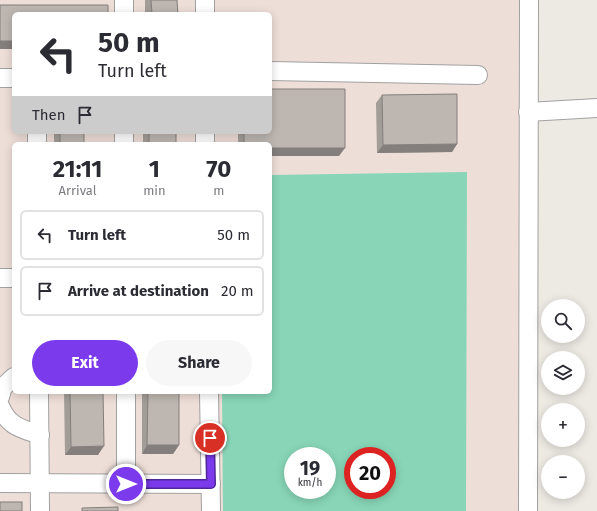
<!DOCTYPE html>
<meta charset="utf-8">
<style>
body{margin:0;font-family:"Fira Sans",sans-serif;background:#f7f7f7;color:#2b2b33;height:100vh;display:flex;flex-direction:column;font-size:15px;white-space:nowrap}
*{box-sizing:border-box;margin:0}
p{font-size:13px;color:#7c7c81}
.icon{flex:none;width:22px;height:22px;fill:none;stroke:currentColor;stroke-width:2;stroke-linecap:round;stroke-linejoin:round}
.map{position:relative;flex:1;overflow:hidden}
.details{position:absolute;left:12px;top:142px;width:260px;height:252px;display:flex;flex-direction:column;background:#fff;border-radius:6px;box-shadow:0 2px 10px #0003}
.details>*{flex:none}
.hud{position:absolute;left:12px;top:12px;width:260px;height:122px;border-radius:6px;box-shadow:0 2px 10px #0003;background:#fff;color:#2b2b33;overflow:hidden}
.controls{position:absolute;left:541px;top:299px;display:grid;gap:8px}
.controls a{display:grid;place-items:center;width:44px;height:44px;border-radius:50%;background:#fff;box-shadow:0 2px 10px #0003;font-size:20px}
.speed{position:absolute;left:284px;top:447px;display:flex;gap:8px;font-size:20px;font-weight:700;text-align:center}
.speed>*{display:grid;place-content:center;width:52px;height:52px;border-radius:50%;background:#fff;box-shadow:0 2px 10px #0003;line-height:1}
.speed small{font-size:10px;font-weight:400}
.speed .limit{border:6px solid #d22;background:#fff;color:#111}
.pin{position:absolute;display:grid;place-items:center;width:34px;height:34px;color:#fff;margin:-17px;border:2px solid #fff;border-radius:50%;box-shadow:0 1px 4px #0007}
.me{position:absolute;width:44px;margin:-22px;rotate:90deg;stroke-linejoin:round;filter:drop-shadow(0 0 3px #0008)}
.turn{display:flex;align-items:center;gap:14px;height:84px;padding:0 20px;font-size:18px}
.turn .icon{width:52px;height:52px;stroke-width:2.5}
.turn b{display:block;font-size:28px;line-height:34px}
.then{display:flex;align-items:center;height:38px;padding:0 20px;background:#0003;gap:8px;font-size:15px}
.eta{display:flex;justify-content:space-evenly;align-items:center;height:68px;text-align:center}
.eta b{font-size:24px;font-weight:700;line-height:28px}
.cta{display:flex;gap:8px;margin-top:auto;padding:8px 20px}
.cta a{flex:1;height:46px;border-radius:24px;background:#7c3aed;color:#fff;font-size:16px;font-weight:700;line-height:46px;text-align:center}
.cta a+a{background:#f7f7f7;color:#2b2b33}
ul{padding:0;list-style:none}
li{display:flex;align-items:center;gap:12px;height:50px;margin:0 8px 6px;padding:0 12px;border:2px solid #e1e1e2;border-radius:6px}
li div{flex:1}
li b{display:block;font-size:15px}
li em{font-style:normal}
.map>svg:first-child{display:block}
.military{fill:#eeded8;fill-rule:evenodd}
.pitch{fill:#88d6b7;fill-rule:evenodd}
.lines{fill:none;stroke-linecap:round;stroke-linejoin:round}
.minor-casing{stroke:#a1a1a1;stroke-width:20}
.minor{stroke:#fff;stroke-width:18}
.wall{fill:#a39d98}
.shaded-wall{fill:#847f7c}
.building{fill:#bdb6b1;stroke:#847f7c}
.route-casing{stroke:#51269a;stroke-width:10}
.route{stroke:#7c3aed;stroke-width:7}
</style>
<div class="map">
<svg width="597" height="511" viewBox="0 0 597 511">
<rect width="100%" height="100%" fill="#edeae4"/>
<path class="military" d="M0,0H525L523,511H0ZM14,14H270V132H14ZM14,144H270V392H14ZM293,456H327V490H293ZM353,456H387V490H353Z"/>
<path class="pitch" d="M467,172L466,511H223L222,392H270V175ZM293,456H327V490H293ZM353,456H387V490H353Z"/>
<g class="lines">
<defs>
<g id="minor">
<polyline points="124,14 124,0"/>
<polyline points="205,14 205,0"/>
<polyline points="270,71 478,75"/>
<polyline points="0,78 14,78"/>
<polyline points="528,112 597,108"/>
<polyline points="37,132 37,144"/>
<polyline points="124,132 124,144"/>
<polyline points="205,132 205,144"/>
<polyline points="0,278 14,278"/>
<polyline points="39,392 40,511"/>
<polyline points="126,392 126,484"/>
<polyline points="209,392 211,511"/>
<polyline points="0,397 3,387 14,377"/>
<path d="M0,406C9,427 20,428 40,435"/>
<polyline points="0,483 211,484"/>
<polyline points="528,511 529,0"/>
</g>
</defs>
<use href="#minor" class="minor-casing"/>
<use href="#minor" class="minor"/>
</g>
<g class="wall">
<polygon points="145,0 177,0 178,14 145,14"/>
<polygon points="382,95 457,144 452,152 377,153 376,103"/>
<rect x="54" y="132" width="30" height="12"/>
<rect x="143" y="132" width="33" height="12"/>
<polygon points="238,132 270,132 339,156 270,144 238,144"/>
<polygon points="64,392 103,392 98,455 65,455"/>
<polygon points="142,392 179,392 179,445 173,454 142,454"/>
</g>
<g class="shaded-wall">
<rect x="0" y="41" width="14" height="8"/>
<polygon points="457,144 452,152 377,153 383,145"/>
<polygon points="270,148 345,148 339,156 270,156"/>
<polygon points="147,445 179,445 173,454 142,454"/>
<polygon points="104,446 98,455 65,455 71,447"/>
</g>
<g class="building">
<polygon points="151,0 177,0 178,14 152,14"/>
<polygon points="0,5 108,5 108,14 14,14 14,41 0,41"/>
<polygon points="270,89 345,89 345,148 270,148 270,144 244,144 244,132 270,132"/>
<polygon points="457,94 457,144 383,145 382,95"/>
<rect x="60" y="132" width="24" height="12"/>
<rect x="149" y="132" width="27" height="12"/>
<polygon points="70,392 103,392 104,446 71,447"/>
<polygon points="148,392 179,392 179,445 147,445"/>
<rect x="0" y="502" width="22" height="9"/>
<polygon points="118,507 118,511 82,511 82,508"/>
</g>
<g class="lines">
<defs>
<polyline id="route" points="126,484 211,484 210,438"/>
</defs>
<use href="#route" class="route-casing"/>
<use href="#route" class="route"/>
</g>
</svg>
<div class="controls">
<a><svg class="icon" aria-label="search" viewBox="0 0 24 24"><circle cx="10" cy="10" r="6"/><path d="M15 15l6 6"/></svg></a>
<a><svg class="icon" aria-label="layers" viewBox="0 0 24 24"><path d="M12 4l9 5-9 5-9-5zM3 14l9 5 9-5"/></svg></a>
<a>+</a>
<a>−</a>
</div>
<div class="speed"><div>19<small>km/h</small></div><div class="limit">20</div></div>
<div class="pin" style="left:210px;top:438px;background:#d93025"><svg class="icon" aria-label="arrive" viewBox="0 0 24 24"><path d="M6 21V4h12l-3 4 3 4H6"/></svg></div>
<svg class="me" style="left:126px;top:484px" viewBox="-20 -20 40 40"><circle r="17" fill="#7c3aed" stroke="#fff" stroke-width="3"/><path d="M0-11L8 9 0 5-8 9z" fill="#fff"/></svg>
<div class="hud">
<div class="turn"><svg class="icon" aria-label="left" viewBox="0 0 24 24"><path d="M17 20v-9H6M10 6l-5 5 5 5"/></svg><div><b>50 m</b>Turn left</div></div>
<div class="then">Then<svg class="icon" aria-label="arrive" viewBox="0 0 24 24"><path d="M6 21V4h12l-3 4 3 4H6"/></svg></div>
</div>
<section class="details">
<div class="eta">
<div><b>21:11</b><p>Arrival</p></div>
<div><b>1</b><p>min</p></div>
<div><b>70</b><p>m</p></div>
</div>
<ul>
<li><svg class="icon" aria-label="left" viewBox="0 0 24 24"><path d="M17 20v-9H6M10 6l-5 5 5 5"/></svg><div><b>Turn left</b></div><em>50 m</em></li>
<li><svg class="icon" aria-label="arrive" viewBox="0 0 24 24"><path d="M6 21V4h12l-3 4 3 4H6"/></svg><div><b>Arrive at destination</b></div><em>20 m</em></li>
</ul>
<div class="cta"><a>Exit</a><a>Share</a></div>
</section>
</div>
